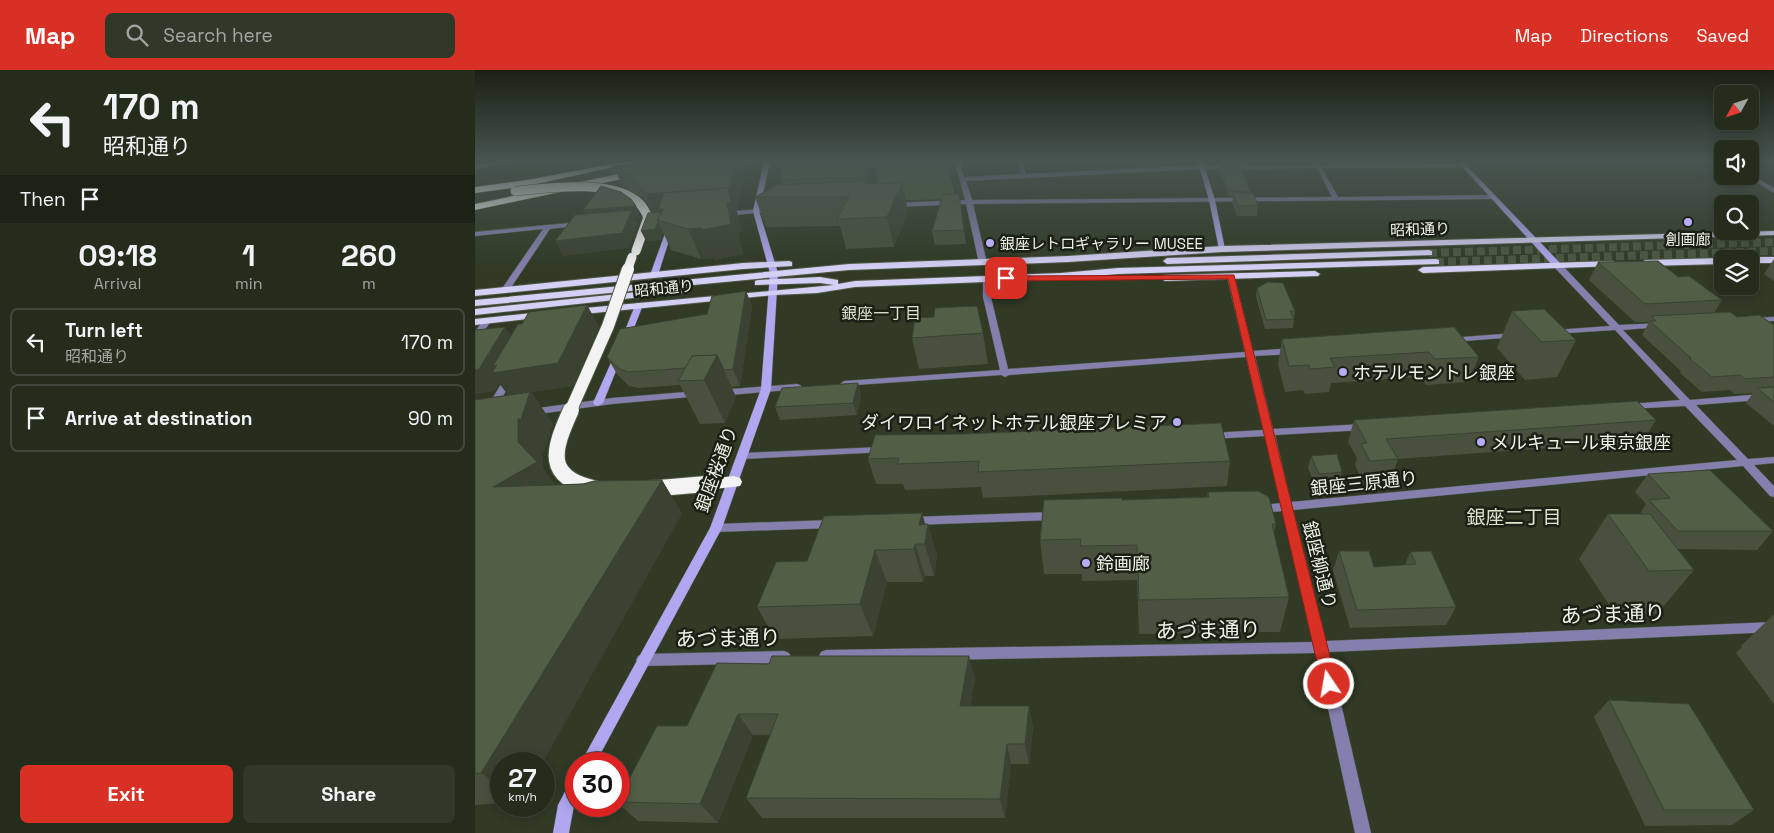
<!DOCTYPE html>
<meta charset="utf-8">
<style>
body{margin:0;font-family:"Space Grotesk","Noto Sans JP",sans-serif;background:#303829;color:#f1f3f6;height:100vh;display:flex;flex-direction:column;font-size:19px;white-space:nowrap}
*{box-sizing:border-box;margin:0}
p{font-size:16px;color:#a3a7a3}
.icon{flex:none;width:28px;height:28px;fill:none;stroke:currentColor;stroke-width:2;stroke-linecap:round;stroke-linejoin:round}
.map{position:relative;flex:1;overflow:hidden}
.details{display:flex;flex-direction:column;background:#242c1c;width:475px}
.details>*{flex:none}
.banner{background:#242c1c;color:#f1f3f6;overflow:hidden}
.needle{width:32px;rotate:230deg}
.fabs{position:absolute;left:1239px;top:15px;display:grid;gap:10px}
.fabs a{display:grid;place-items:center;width:45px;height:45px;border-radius:8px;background:#242c1c;box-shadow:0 2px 12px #0003,0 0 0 1px #41483b;font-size:25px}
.speed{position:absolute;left:15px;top:682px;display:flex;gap:10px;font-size:25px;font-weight:700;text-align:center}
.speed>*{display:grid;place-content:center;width:65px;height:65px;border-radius:50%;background:#242c1c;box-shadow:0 2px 12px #0003,0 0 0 1px #41483b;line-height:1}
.speed small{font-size:12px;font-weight:400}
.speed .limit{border:8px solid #d22;background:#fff;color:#111}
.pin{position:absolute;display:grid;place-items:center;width:42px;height:42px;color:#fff;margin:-21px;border-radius:10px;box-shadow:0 2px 8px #0006}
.me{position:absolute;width:55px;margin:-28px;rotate:348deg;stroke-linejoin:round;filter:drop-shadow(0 0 4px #0008)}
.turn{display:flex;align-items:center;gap:18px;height:105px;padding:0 20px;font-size:22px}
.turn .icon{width:65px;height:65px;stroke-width:2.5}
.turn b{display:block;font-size:35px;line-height:42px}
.then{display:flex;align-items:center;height:48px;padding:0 20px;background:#0003;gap:10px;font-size:19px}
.eta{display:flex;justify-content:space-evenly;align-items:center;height:85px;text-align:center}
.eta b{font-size:30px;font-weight:800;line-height:35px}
.primary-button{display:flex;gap:10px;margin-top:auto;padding:10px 20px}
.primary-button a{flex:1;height:58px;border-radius:8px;background:#d93025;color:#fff;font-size:20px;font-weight:800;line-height:58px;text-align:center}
.primary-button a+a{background:#303829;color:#f1f3f6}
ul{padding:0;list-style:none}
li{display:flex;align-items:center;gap:15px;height:68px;margin:0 10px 8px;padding:0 10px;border:2px solid #41483b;border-radius:8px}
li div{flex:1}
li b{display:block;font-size:19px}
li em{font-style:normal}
header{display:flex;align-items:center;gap:30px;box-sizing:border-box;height:70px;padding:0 25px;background:#d93025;color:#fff}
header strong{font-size:24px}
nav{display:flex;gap:28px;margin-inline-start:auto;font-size:18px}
.search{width:350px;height:45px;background:#303829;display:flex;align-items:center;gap:12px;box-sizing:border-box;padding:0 18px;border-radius:8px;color:#a3a7a3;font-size:19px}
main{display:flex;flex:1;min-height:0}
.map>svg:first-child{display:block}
.green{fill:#475a31}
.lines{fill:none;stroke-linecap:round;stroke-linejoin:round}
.primary-tunnel{stroke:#4c5642;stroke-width:8;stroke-dasharray:8 4;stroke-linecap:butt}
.street-casing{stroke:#4e5844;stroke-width:1}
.secondary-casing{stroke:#4e5844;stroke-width:1}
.primary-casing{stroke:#4e5844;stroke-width:2}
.highway-casing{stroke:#4e5844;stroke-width:1}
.street{fill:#847fad;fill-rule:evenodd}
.secondary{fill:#b0a7f0;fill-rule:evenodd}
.primary{fill:#d3cff5;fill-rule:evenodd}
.highway{fill:#f3f3f3;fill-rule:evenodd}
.highway-bridge-far2-casing{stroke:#4e5844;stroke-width:10;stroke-linecap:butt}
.highway-bridge-far1-casing{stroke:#4e5844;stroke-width:14;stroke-linecap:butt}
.highway-bridge-casing{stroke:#4e5844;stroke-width:18;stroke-linecap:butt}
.highway-bridge-far2{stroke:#f3f3f3;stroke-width:9}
.highway-bridge-far1{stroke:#f3f3f3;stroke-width:12}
.highway-bridge{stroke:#f3f3f3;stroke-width:16}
.wall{fill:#47513d}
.shaded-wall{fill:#3a4232}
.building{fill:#535e47;stroke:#3a4232}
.route{fill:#d93025;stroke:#8d1f18}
.poi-dot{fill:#b6acf8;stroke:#1b2016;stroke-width:2}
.labels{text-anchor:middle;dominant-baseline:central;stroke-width:5;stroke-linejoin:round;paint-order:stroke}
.far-street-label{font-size:15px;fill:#ecf3e6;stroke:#1b2016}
.far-poi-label{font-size:15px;fill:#ecf3e6;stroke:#1b2016}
.far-neighbourhood-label{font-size:16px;fill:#d8e5cb;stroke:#1b2016}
.poi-label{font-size:18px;fill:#ecf3e6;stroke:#1b2016;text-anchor:start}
.street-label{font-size:18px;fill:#ecf3e6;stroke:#1b2016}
.neighbourhood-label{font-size:19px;fill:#d8e5cb;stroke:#1b2016}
.near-street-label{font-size:21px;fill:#ecf3e6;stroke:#1b2016}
</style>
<header>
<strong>Map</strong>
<div class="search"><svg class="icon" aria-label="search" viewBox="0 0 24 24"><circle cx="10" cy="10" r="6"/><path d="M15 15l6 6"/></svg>Search here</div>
<nav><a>Map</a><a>Directions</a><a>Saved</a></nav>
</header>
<main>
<section class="details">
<div class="banner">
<div class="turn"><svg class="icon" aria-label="left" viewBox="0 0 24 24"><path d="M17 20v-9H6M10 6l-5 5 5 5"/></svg><div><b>170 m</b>昭和通り</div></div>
<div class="then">Then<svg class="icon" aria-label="arrive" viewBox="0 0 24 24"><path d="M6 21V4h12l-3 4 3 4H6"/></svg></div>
</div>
<div class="eta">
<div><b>09:18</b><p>Arrival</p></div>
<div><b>1</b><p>min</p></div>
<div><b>260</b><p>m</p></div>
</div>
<ul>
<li><svg class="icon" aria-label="left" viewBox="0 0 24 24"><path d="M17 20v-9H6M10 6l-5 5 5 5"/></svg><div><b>Turn left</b><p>昭和通り</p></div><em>170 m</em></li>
<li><svg class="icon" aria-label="arrive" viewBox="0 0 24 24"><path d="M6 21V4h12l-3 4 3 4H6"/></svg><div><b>Arrive at destination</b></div><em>90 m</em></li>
</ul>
<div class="primary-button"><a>Exit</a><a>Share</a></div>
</section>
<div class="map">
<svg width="1299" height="763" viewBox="0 0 1299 763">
<rect width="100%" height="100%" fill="#303a25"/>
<polygon class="green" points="401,92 470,92 481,126 476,129 402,131"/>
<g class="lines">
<g class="primary-tunnel">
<polyline points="954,183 1299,172"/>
<polyline points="961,192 1299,181"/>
</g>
<defs>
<g id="street">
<polygon points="23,92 33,92 0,99 0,95"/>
<polygon points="290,92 305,92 292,95 289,93"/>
<path d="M480,92H485L489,107L546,104L543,92H547L551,104L726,95H840L839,92H843L845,95L990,94L992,95V97L847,98L863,127L1017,125L1020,127L1017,129L498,134L512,193L508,195L504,193L491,134L418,137L415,135L418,133L490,130ZM842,98L857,127L497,130L491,111L726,99Z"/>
<polygon points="1275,104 1299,118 1299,123 1273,107"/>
<polygon points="299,138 301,139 301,141 249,146 246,144 249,142"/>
<polygon points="105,152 108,154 107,155 75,159 33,222 30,222 26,220 68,159 0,166 0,162"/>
<polygon points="1080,194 1086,194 1144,255 1188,253 1188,257 1185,257 1148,260 1215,330 1299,323 1299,329 1221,335 1273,389 1299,387 1299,393 1279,395 1299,416 1299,427 1295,426 1268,396 818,440 851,571 1299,552 1299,562 854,582 896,763 880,763 841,583 351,592 346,590 344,586 346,582 351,580 838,572 808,441 784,443 780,442 779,439 780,436 806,433 790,366 736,369 731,366 736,363 788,360 771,287 534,305 530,307 526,305 366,316 365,314 369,311 525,300 508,227 508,209 512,207 516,209 516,227 533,299 770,282 752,207 759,205 778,281 818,278 822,281 818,284 780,286 798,359 889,354 894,357 889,360 800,365 816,432 1262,390 1210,336 1152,339 1150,337 1155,334 1205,330 1140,260 1077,264 1077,260 1080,260 1135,256 1080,198"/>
<polygon points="1299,247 1299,251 1277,252 1273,250 1277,248"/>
<polygon points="9,249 12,249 16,251 3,270 0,270 0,262"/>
<polygon points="1040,263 1043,263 1043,267 975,272 971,270 975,268"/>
<polygon points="34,304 38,307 22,338 17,341 14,340 12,338 30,307"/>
<polygon points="322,314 325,315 327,317 325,319 244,326 239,323 244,320"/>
<polygon points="223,321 226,322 228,324 226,326 137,334 56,345 51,342 56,339 137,328"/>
<polygon points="407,377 411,378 412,380 411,382 268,389 263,386 268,383"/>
<polygon points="580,442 584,443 585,446 584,449 580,450 437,455 433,454 431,451 433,448 437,447"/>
<polygon points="357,450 361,451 363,454 361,457 357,458 241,462 237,461 235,458 237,455 241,454"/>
<polygon points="309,581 314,583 316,587 314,591 309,593 168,596 163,594 161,590 163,586 168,584"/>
</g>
<g id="secondary">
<polygon points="289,92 295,92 284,141 303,203 296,319 247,458 120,694 105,694 235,458 286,319 295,203 278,141"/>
<polygon points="723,92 728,92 740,130 750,179 749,180 744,179 734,130"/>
<polygon points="983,92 988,92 1086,194 1086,198 1080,198"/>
<polygon points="195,156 198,158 183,205 176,207 175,205 192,158"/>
<polygon points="161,233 167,233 168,235 155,268 154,270 148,270 147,268"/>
<polygon points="143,283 147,286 128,333 123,336 120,335 118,333 139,286"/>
<path d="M101,707C102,727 97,744 94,763H78L83,735L96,710Z"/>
</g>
<g id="primary">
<polygon points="1299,161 1299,165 747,182 593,192 374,200 0,236 0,230 374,194 593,186 747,176"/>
<polygon points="954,180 957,181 957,185 692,194 688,191 692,188"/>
<polygon points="1275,187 1299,187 1299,193 1275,193 1275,189 1271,189"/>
<polygon points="1248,188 1250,189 1248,189 1248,194 1170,196 1166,193 1170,190"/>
<polygon points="961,189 964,190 964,194 643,204 586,209 380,217 342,223 299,225 99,245 94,242 99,239 359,215 345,213 280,215 280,211 283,210 345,207 363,210 363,214 380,211 586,203 643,198"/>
<polygon points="314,191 317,192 317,196 268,199 0,226 0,220 268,193"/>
<polygon points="1138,191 1142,194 1141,196 948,203 943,200 948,197"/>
<polygon points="840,201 845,204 843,206 690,211 685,208 690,205"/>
<polygon points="211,217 214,218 214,222 0,245 0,239"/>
<polygon points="67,242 72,245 70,247 0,255 0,249"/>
</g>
<g id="highway">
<polygon points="148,92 162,92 52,116 0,123 0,117 52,110"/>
<polygon points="163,100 167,103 166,105 0,140 0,134"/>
<polygon points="259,406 265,408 267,412 265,416 231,420 225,418 223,414 225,410"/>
</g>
</defs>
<use href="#street" class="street-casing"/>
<use href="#secondary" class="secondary-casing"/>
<use href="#primary" class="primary-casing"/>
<use href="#highway" class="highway-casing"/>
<use href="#street" class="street"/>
<use href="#secondary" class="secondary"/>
<use href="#primary" class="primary"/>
<use href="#highway" class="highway"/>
<defs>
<g id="highway-bridge-far2">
<path d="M40,121C73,118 139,108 165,134C168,137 171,143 173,147L161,181"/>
<polyline points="152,201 157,187"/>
</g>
<polyline id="highway-bridge-far1" points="95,342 133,256 153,199"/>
<g id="highway-bridge">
<path d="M96,340C78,380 68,408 122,419"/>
<polyline points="173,419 231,414"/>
</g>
</defs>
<use href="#highway-bridge-far2" class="highway-bridge-far2-casing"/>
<use href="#highway-bridge-far1" class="highway-bridge-far1-casing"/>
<use href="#highway-bridge" class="highway-bridge-casing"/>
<use href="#highway-bridge-far2" class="highway-bridge-far2"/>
<use href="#highway-bridge-far1" class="highway-bridge-far1"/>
<use href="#highway-bridge" class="highway-bridge"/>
</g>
<g class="wall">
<polygon points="191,92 272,92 262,139 261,139 263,146 267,161 263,162 268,184 240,190 239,188 226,189 196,180 188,162 185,170 171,171 178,143 170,129 148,117 138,96"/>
<polygon points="392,92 395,114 433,142 419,177 371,179 365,156 291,157 280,127 306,114 305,110"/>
<polygon points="741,92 765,92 765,93 742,93"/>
<rect x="1288" y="92" width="11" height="2"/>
<polygon points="745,96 775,121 775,123 783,135 782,146 762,146 757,133 758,126 754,126 744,101"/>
<polygon points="486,137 491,174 460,175 457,161"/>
<polygon points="1299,189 1299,211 1289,204"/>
<polygon points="1123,192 1203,207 1247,230 1239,243 1262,247 1299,255 1299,356 1271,333 1278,323 1260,324 1255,320 1227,322 1205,303 1206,301 1167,265 1174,252 1160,252 1114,210"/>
<polygon points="782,218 820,241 818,258 790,259 781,227"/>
<polygon points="271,221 277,237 265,316 256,317 261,327 250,353 225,354 205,315 163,318 154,316 142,304 132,287 232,244"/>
<polygon points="1037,241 1101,270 1082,307 1050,310 1022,278"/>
<polygon points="124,256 98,316 56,322 78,354 69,382 67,382 68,399 80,415 187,410 207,444 26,694 26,733 0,735 0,330 33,325 24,313 20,321 36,266"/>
<polygon points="979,257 1004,287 993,312 951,315 946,307 856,313 854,322 830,324 828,320 810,322 803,294 807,269"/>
<polygon points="508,263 513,294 444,299 437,268"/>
<polygon points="383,313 386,325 382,345 305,350 300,337"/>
<polygon points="879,350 1181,350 1168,371 923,389 915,411 888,413 880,395 882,388 873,372"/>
<polygon points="489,364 755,391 752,416 508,428 506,417 430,420 428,414 401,414 393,389"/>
<polygon points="836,386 867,402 864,415 841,417 833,398"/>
<polygon points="1173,404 1298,461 1282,480 1203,479 1219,500 1182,544 1141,545 1104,489 1133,444 1165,444 1171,434 1160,422"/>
<polygon points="733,422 801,454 799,463 814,527 805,562 664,564 662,510 607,511 607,504 569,504 565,470 647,430 732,427"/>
<polygon points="447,443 450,454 453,454 462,486 459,506 450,506 448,512 412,512 398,566 300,569 282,537 332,491"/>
<polygon points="864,481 899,497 930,495 935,482 981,537 971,555 875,558 858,500"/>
<polygon points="1299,544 1299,634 1261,583 1267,577 1266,576"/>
<polygon points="242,593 500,608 495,636 554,636 558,657 554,694 536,694 530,748 287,748 271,728 295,665 278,665 243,753 163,751 144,734 144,728 212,656"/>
<polygon points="1134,630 1279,740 1257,755 1170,756 1119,647"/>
</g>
<g class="shaded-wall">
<polygon points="260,92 272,92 262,139 261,139 263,146 267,161 263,162 268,184 240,190 239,188 226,189 213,159 256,154 179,145 170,124"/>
<polygon points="389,92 392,92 397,132 391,107"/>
<polygon points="427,113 433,142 419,177 412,147"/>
<polygon points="161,136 165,147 160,147 163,155 154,178 88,186 80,171 113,151 108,140"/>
<polygon points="183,152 188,162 185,170 171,171 166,161"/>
<polygon points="271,221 277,237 265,316 258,299"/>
<polygon points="112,235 124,256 98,316 56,322 78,354 69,382 67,382 68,399 87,425 18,417 43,372 43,349 34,326 24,313 20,321 0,324 0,300 30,257 44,278"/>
<polygon points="242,285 261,327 250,353 229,310"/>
<polygon points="383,313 386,325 382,345 378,333"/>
<polygon points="187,410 207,444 67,694 26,694 26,718 6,703"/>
<polygon points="447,443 452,461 453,454 462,486 459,506 444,455"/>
<polygon points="440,474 450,506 448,512 439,479"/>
<polygon points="400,480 412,512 398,566 385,534"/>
<polygon points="494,586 500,608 492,657 485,636"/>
<polygon points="554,636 558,657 554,694 550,674"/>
<polygon points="263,644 278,665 243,753 225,734"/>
<polygon points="532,674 536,694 530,748 525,729"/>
</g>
<g class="building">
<polygon points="191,92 260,92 254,118 170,124 160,109 138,96"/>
<polygon points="307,92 389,92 391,107 305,110"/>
<polygon points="745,96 765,96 775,121 755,121"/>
<polygon points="391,111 392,114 427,113 412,147 362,149 374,127 280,127 302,115"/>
<polygon points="126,116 146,122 156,129 161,136 108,140"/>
<polygon points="253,118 256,132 252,133 256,154 227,160 227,158 213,159 182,150 189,139 183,139 189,123"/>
<polygon points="758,123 778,123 783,135 763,136"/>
<polygon points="468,124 484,124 489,160 457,161"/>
<polygon points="157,140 147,163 80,171 100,145"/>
<polygon points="184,142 186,144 182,150 183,152 180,159 166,161 173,143"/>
<polygon points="1183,191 1203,207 1214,206 1247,230 1170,234 1123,192"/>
<polygon points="793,212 808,213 820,241 815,241 819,249 791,250 782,218"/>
<polygon points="271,221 258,299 249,300 242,285 217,286 211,298 153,302 145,299 132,287 145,259 232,244 237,226"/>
<polygon points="112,235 83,293 17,303 22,295 18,296 43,254 47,254 54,242"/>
<polygon points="502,236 508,263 437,268 440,248 459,247 460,238"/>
<polygon points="1069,239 1101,270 1067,272 1037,241"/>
<polygon points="1255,242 1262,247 1284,245 1299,255 1299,307 1270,309 1266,305 1237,307 1214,288 1216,288 1175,251 1181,251 1177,246"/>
<polygon points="30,257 4,299 0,300 0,260"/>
<polygon points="979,257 1004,287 960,289 954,282 855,288 860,297 835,299 834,295 814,296 807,269"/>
<polygon points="242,285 229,310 203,311 217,286"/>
<polygon points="383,313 378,333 300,337 307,318"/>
<polygon points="1299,317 1299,332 1282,318"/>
<polygon points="55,322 46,349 43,349 43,372 62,392 18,417 108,414 119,411 187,410 6,703 0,704 0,330"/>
<polygon points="1162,331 1181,350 911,369 923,389 895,391 886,374 892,373 879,350"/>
<polygon points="746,353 755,391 503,402 504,391 422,394 424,388 393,389 400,365 489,364"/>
<polygon points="862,384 867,402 844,404 836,386"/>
<polygon points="1235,400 1298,461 1203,461 1174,430 1195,428 1173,404"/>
<polygon points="783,421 794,427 801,454 797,454 814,527 664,530 662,475 605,476 606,469 565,470 569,430 647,428 647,430 734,427 733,422"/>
<polygon points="447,443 444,455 453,454 450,474 440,474 439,479 400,480 385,534 282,537 301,492 332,491 349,446"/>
<polygon points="1133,444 1175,444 1219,500 1174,501"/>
<polygon points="864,481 894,481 899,497 941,494 935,482 956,481 981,537 882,540"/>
<polygon points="297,586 494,586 485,636 554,636 550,674 532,674 525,729 271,728 303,644 263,644 225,734 144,732 144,728 182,656 212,656 242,593 294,594"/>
<polygon points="1134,630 1214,634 1279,740 1189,740"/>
</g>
<linearGradient id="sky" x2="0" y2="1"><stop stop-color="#1a2014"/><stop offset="0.46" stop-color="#485551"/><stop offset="1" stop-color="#485551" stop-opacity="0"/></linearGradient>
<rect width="1299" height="198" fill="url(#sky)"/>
<polygon class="route" points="759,205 862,614 860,619 854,621 849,619 847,614 753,209 531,211 527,208 531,206"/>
<g class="poi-dot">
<circle cx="1213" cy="152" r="5"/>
<circle cx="515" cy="173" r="5"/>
<circle cx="868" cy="302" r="5"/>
<circle cx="702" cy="352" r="5"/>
<circle cx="1006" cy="372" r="5"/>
<circle cx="611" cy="493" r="5"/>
</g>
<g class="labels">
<g class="far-street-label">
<text transform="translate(945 159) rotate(-2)">昭和通り</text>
<text transform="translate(189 218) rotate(-6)">昭和通り</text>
</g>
<g class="far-poi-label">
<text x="1213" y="169">創画廊</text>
<text x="525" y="173" text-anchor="start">銀座レトロギャラリー MUSEE</text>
</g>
<g class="far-neighbourhood-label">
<text x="406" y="243">銀座一丁目</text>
</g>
<g class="poi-label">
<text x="878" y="302">ホテルモントレ銀座</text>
<text x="692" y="352" text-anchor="end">ダイワロイネットホテル銀座プレミア</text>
<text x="1016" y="372">メルキュール東京銀座</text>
<text x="621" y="493">鈴画廊</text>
</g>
<g class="street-label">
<text transform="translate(241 399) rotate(-70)">銀座桜通り</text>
<text transform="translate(889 413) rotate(-6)">銀座三原通り</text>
<text transform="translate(845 495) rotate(76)">銀座柳通り</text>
</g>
<g class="neighbourhood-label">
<text x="1039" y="447">銀座二丁目</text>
</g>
<g class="near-street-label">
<text transform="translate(1138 544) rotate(-2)">あづま通り</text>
<text transform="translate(733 560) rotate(-1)">あづま通り</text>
<text transform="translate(253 568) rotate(-1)">あづま通り</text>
</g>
</g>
</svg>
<div class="fabs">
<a><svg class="needle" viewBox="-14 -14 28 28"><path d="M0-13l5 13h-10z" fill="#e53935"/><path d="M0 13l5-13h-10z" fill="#a3a7a3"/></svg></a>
<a><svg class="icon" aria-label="sound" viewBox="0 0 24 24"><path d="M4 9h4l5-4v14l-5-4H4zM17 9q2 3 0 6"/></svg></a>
<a><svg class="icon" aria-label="search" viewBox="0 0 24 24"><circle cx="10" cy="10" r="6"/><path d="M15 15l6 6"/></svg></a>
<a><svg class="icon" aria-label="layers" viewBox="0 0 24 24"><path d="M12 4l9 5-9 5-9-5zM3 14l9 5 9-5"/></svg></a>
</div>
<div class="speed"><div>27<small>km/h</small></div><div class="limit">30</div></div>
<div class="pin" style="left:531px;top:208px;background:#d93025"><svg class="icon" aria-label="arrive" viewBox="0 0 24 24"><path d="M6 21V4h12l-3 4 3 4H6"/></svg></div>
<svg class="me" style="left:854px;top:614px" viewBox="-20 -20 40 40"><circle r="17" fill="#d93025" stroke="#fff" stroke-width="3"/><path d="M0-11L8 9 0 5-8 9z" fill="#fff"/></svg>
</div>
</main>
